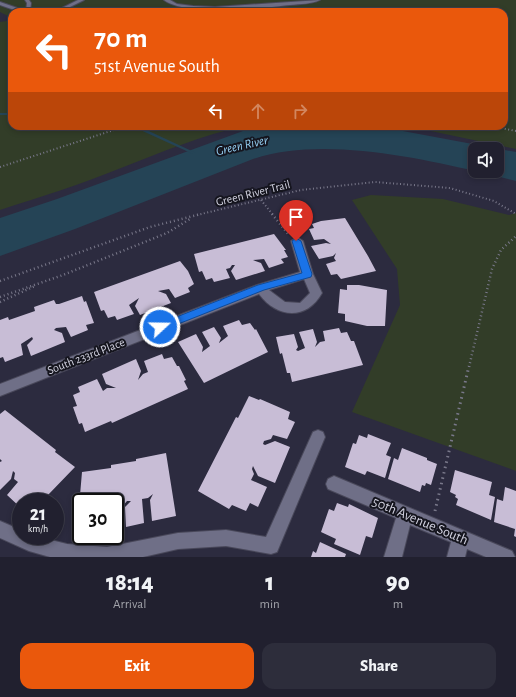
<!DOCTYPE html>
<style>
body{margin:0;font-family:"Alegreya Sans",sans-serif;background:#2d2d3b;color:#f1f3f6;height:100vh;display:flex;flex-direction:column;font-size:15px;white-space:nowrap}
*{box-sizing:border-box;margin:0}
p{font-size:13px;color:#a2a3aa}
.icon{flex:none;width:22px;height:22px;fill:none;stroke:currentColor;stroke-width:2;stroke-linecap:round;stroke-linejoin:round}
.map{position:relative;height:557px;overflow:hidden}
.panel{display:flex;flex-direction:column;background:#21202f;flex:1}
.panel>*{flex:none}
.guide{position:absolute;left:8px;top:8px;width:500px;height:122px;border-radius:12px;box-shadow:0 2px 6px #0003,0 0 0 1px #3e3e4b;background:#ea580c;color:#fff;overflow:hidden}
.buttons{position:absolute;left:468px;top:142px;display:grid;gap:8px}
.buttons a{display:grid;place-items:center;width:36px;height:36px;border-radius:8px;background:#21202f;box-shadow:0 2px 6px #0003,0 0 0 1px #3e3e4b;font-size:20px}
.speed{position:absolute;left:12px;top:493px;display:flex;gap:8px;font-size:20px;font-weight:700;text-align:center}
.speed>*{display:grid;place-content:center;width:52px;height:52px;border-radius:50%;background:#21202f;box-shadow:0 2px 6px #0003,0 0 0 1px #3e3e4b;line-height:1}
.speed small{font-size:10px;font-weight:400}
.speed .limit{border:2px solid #111;border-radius:6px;background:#fff;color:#111}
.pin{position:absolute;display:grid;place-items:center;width:34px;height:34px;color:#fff;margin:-41px -17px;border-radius:50% 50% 50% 0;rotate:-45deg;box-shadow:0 0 4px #0007}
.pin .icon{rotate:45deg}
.me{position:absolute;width:44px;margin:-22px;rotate:69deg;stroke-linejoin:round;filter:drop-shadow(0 0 3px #0008)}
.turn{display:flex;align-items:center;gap:14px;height:84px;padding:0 20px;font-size:18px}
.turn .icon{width:52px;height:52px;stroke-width:2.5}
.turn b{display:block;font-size:28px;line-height:34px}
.lanes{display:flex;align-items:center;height:38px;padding:0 20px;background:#0003;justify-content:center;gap:20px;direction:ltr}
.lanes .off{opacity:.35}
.eta{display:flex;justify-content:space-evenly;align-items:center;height:68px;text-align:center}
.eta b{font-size:24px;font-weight:800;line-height:28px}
.button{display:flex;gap:8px;margin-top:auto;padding:8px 20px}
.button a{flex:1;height:46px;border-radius:12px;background:#ea580c;color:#fff;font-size:16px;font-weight:800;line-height:46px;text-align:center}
.button a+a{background:#2d2d3b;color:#f1f3f6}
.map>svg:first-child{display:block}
.green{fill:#323d28}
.water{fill:#254456}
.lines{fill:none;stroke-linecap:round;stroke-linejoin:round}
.stream{fill:#254456;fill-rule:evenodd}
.building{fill:#c8bdd6}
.lane-casing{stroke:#49485a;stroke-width:2}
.street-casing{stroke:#49485a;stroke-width:2}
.path-far2{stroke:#79788a;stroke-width:2;stroke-dasharray:1 2.5;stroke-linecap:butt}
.path-far1{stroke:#79788a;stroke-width:2.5;stroke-dasharray:1 3;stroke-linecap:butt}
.path{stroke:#79788a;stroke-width:3;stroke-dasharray:1.5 4;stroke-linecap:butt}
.lane{fill:#6f6f87;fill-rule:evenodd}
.street{fill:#6f6f87;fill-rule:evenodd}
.route{fill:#1a73e8;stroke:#114b97}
.labels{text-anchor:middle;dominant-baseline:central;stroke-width:4;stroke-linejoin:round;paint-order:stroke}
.street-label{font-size:12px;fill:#d2d2e0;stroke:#15151e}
.water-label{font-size:13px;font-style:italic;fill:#92ccef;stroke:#15151e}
.near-street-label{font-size:14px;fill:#d2d2e0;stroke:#15151e}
</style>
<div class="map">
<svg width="516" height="557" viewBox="0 0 516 557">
<rect width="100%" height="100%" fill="#2c2b3f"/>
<g class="green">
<polygon points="0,0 516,0 516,149 407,126 504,126 504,12 12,12 12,18 0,12"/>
<path d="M12,20V126H245C202,135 162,152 121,168C82,184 40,197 0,210V22Z"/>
<polygon points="371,195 443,199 509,215 516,213 516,471 352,412 400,305 397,269 352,200"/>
</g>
<path class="water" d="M257,126H376L516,152V181L476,171H497V149H475V171C410,156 318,137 253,159L75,229L0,256V218L57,199Z"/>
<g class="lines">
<g class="stream">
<rect x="0" y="113" width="12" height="2"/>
<polygon points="136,126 138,126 196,153 194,154 193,154 136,128"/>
</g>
</g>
<g class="building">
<polygon points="345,218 368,256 376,271 341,279 337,274 331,275 326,264 336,261 334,258 336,253 333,256 319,259 311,246 326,243 331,244 324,239 314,240 309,229 314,228 312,224 321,221"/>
<polygon points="274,234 286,250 284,250 288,257 281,259 284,263 269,268 264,259 253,260 261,263 265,271 236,280 231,271 235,265 232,265 230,268 226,269 230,278 214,282 212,278 206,280 202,271 199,272 194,254"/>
<polygon points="180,261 188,271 194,284 188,288 190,292 175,298 169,289 158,291 166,294 171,303 140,315 135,306 139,298 129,305 134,314 117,320 115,316 108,318 104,310 101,311 94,292"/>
<polygon points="347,285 359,285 387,290 385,326 367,326 345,321 345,314 338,313 340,289 347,290"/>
<polygon points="82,296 84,302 86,301 94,323 86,325 88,330 71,337 66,327 56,328 54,330 62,333 65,342 31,356 27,345 33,339 32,337 21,344 23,355 5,362 3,357 0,358 0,320 8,317 9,320 35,311 34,307 54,300 56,304 59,304"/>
<polygon points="239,320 242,325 250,323 255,330 256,329 268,352 204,383 178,342 196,334 203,347 202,352 210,346 202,332 214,327 221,338 219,343 228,336 223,326"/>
<polygon points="339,328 341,333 347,332 351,341 354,341 363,365 292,382 290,373 287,373 282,353 280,354 276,337 294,334 298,347 296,350 298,351 305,348 299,332 313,329 317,342 315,347 320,342 325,341 323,331"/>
<polygon points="162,354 164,359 172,357 177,366 179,366 186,380 184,381 188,389 112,423 111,421 85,432 82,423 79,424 73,407 77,406 73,395 80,392 78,387 97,379 103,391 107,388 116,388 106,384 102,374 136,359 141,371 138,380 143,374 148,372 144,361"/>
<polygon points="249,396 259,400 260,399 290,412 288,419 295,422 287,439 273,435 271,439 264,441 263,444 265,445 275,441 290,447 275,483 258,476 253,466 252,469 254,474 251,480 267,487 258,507 250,503 246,511 232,505 229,509 198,491 236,417 238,418"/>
<polygon points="5,410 56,450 55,452 75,467 47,496 46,495 39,502 21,502 21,508 7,495 18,482 14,479 15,473 13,471 11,479 0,490 0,462 2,461 0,459 0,414"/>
<polygon points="368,434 391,443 386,455 391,457 385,478 367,471 365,475 345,467 353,443 356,444 359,435 367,438"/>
<polygon points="402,448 427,458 427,460 437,464 431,485 426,483 425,486 422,485 420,492 388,479 394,458 398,460"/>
<polygon points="166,453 176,516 152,521 150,500 153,494 148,498 142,499 144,523 126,527 125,507 131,501 127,501 122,507 115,509 115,502 81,502 81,506 79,507 82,472 111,468 111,465 136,461 136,459"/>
<polygon points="455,470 492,482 489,495 495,497 491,520 456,505 458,499 455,497 456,495 450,492"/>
<polygon points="505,487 516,491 516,537 514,536 515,529 494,522 497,499 503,501"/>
<polygon points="337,503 348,507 349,504 378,518 372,538 366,536 360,555 334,544 336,539 321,532 329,509 334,511"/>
<polygon points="320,542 346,554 345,557 311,557 313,551 316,553"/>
</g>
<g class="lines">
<defs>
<g id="lane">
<polygon points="25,0 29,0 31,3 30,12 20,12 0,5 0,2 26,11 27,3"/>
<polygon points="78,0 84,0 60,12 54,12"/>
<path d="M164,0H170L177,4L193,6L215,7L320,0C313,4 299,4 290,5C261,8 187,17 164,0Z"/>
</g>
<g id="street">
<path d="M297,237L303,241L313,274L322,293C306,321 277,318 259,294L0,396V384L257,285L300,272L291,241ZM304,279L310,293L300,303L285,302L269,290Z"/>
<polygon points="318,430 323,432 325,437 277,552 271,554 226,546 178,549 143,557 50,557 29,551 0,538 0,521 21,530 21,536 35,536 67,544 107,547 178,533 226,530 266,537 313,432"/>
<polygon points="334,476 512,551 515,557 486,557 467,549 465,557 447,557 451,542 410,525 402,557 384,557 396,518 328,489 326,484 328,479"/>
</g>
</defs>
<use href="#lane" class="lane-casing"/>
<use href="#street" class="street-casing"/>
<g class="path-far2">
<polyline points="491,126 516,131"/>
<polyline points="0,167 126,126"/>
<polyline points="261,200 273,215"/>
<polyline points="197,215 301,190 375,182 450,188 494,201 516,214"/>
</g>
<g class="path-far1">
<polyline points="272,214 288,234"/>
<polyline points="0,281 150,227 201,214"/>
<polyline points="0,297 63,275 167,233 190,219"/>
<polyline points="0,302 35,286"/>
<polyline points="469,367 492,269 501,250 516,236"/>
</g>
<polyline class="path" points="435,511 469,366"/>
<use href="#lane" class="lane"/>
<use href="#street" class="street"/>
</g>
<polygon class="route" points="296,238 301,241 312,274 311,277 264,290 163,330 156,330 155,327 156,325 258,285 302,273 292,241"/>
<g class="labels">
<g class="street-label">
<text transform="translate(253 193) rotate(-14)">Green River Trail</text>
<text transform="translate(86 356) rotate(-21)">South 233rd Place</text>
</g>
<g class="water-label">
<text transform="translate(242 146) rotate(-13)">Green River</text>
</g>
<g class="near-street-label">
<text transform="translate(420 521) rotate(23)">50th Avenue South</text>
</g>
</g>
</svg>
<div class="buttons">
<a><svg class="icon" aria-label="sound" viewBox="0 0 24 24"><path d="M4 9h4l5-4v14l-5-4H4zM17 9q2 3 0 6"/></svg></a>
</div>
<div class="speed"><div>21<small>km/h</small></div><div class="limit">30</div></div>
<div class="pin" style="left:296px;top:241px;background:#d93025"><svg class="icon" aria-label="arrive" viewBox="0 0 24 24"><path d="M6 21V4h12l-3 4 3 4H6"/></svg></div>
<svg class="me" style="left:160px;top:327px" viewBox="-20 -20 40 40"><circle r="17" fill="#1a73e8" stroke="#fff" stroke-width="3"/><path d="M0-11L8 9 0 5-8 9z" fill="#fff"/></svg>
<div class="guide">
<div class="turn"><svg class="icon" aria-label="left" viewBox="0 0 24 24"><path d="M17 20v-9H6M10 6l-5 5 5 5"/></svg><div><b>70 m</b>51st Avenue South</div></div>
<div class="lanes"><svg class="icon" aria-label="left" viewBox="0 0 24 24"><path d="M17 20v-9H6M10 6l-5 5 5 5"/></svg><svg class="icon off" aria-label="ahead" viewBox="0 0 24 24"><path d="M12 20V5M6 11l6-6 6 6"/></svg><svg class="icon off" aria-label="right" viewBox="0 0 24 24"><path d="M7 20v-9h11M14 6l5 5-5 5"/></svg></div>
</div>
</div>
<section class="panel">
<div class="eta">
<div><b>18:14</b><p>Arrival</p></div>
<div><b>1</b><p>min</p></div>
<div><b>90</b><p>m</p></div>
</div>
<div class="button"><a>Exit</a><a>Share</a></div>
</section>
